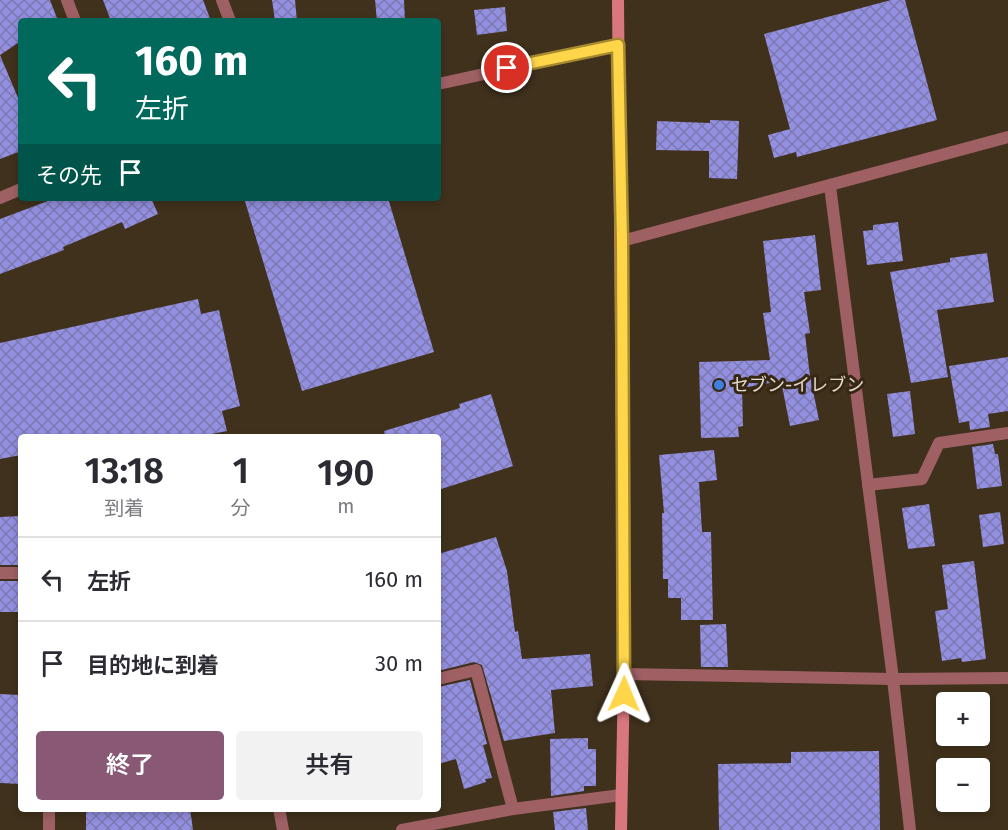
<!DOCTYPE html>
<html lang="ja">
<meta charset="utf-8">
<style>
body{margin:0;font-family:"Fira Sans","Noto Sans JP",sans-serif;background:#f2f2f3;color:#2b2b33;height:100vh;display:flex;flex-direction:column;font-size:22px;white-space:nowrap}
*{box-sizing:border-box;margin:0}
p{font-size:20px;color:#7c7c81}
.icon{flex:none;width:33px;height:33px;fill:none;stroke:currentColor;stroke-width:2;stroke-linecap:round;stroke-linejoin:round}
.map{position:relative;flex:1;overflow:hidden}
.details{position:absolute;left:18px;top:434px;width:423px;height:378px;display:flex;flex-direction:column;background:#fff;border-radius:6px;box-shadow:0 3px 9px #0003}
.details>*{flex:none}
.guide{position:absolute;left:18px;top:18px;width:423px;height:183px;border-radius:6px;box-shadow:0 3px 9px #0003;background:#00695c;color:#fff;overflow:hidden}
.buttons{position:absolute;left:936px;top:692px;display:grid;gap:12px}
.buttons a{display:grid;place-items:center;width:54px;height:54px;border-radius:6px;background:#fff;box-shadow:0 3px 9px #0003;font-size:30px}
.pin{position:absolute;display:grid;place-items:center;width:51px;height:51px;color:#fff;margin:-26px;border:3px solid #fff;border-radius:50%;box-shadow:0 2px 6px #0007}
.me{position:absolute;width:66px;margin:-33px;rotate:1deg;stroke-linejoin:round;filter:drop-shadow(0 0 4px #0008)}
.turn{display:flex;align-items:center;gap:21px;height:126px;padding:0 18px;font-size:27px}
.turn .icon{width:78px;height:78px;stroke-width:2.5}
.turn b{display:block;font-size:42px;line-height:51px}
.then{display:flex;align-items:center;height:57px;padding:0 18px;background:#0003;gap:12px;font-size:22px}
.eta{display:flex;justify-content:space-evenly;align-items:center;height:102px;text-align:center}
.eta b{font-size:36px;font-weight:600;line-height:42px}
.primary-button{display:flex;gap:12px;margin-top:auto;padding:12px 18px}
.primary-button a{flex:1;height:69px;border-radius:6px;background:#895875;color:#fff;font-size:24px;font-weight:600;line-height:69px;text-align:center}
.primary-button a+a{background:#f2f2f3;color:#2b2b33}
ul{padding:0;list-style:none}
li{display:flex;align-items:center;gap:18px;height:84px;padding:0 18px;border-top:2px solid #e1e1e2}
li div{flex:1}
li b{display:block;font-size:22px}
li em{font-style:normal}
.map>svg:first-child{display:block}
.building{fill:url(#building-cross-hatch)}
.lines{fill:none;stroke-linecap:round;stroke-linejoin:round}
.street{stroke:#9f6064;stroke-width:12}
.secondary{stroke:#d9777e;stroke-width:12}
.route-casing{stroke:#a68a30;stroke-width:15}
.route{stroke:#ffd54a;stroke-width:10}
.shop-dot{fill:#3f7fe0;stroke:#352712;stroke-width:2}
.labels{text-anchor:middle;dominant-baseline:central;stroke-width:6;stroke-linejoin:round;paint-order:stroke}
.poi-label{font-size:18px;fill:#e3dacd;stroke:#352712;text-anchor:start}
</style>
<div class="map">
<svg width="1008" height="830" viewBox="0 0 1008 830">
<defs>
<pattern id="building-cross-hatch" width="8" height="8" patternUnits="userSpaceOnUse" patternTransform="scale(1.5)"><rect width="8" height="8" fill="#938fe1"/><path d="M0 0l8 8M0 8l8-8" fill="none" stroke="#7b78b0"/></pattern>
</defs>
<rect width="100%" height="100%" fill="#40311c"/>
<g class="building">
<polygon points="0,0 50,0 58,21 21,21 21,41 0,55"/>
<polygon points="103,0 203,0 211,21 111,21"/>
<polygon points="272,0 295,0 297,21 275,21"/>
<polygon points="375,0 404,0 405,21 377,21"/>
<polygon points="891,0 905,0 937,120 797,157 796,152 774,158 768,135 790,129 764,34"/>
<polygon points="505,7 507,31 477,35 474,10"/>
<polygon points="0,55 21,105 21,151 0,159"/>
<polygon points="710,120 739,121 737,179 709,178 709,151 656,150 657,121 710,123"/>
<polygon points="56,198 151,198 158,214 125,229 122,222 63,247 64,250 0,274 0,219"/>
<polygon points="244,198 388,198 434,352 302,391"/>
<polygon points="898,222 903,261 867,265 863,231 873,230 873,225"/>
<polygon points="815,235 821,290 804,292 810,333 805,334 810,376 819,420 790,426 781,381 742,388 743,426 738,427 739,437 701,438 699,362 770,360 763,313 771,312 763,241"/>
<polygon points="987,253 994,302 937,310 948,377 911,383 890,272 950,262 950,258"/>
<polygon points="198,299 201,314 219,310 240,406 222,411 227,431 201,436 21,436 21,455 0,459 0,343"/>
<polygon points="1008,357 1008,411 988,414 990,427 970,430 969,421 959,423 949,366"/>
<polygon points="910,391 915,434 893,437 887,394"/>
<polygon points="491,394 513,466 438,490 438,436 385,436 384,431 460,408 459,404"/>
<polygon points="993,444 995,454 998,454 1002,486 977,489 972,447"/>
<polygon points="714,450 717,480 699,482 702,532 711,532 713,620 681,620 681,598 668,598 668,579 663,579 662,513 664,513 659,455"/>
<polygon points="929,504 935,546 908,549 902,508"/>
<polygon points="1000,512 1004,544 983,547 979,515"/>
<polygon points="21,516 21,565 0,565 0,517"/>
<polygon points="496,537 507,571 515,632 518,631 522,659 590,654 593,686 551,690 555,733 504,741 482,665 474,662 438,671 438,554"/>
<polygon points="974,561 986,659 962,662 961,658 942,661 935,611 948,609 942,565"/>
<rect x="0" y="581" width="21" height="31"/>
<polygon points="726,624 728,667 701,667 700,625"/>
<polygon points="470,680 487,744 483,745 492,778 485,779 486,782 464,789 456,759 438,764 438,687"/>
<polygon points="0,694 21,695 21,784 0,783"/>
<polygon points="588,738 588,749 596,749 596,786 584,786 584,791 551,796 550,739"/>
<polygon points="879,751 880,830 719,830 718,764 791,763 791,752"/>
<polygon points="86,808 190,808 193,830 86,830"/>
<polygon points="586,808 588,830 555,830 553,812"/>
</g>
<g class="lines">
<g class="street">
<polyline points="67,0 75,21"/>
<polyline points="222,0 230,21"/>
<polyline points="438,84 618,45"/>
<polyline points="830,186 893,679 910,830"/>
<polyline points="0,198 21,189"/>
<polyline points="622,241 1008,137"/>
<polyline points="868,485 922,479 939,443 1008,433"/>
<polyline points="0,573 21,573"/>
<polyline points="624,674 893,679 1008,678"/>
<polyline points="438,679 476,670 513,809"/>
<polyline points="49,808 49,830"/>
<polyline points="279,808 283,830"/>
<polyline points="402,830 513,809 621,795"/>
</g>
<polyline class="secondary" points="618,0 624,674 621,830"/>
</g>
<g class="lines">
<defs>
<polyline id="route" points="507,68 618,45 622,241 624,694"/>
</defs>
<use href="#route" class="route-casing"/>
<use href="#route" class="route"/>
</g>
<circle class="shop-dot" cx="719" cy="385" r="6"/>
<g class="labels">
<g class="poi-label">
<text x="731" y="385">セブン-イレブン</text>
</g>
</g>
</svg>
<div class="buttons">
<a>+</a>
<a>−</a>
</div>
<div class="pin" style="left:507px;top:68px;background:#d93025"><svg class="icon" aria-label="arrive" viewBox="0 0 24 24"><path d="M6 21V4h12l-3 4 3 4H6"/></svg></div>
<svg class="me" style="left:624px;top:694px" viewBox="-20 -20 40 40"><path d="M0-17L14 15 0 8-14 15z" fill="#ffd54a" stroke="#fff" stroke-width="4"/></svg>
<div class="guide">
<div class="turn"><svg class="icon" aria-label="left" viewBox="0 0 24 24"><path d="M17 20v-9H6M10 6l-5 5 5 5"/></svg><div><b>160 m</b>左折</div></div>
<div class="then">その先<svg class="icon" aria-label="arrive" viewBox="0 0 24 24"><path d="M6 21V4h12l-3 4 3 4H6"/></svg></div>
</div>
<section class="details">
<div class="eta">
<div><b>13:18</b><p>到着</p></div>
<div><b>1</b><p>分</p></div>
<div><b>190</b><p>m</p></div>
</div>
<ul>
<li><svg class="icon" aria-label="left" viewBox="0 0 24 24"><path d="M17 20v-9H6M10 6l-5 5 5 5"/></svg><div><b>左折</b></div><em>160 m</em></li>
<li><svg class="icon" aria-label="arrive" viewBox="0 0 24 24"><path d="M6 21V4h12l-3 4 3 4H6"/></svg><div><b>目的地に到着</b></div><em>30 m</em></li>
</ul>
<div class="primary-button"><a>終了</a><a>共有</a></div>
</section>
</div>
